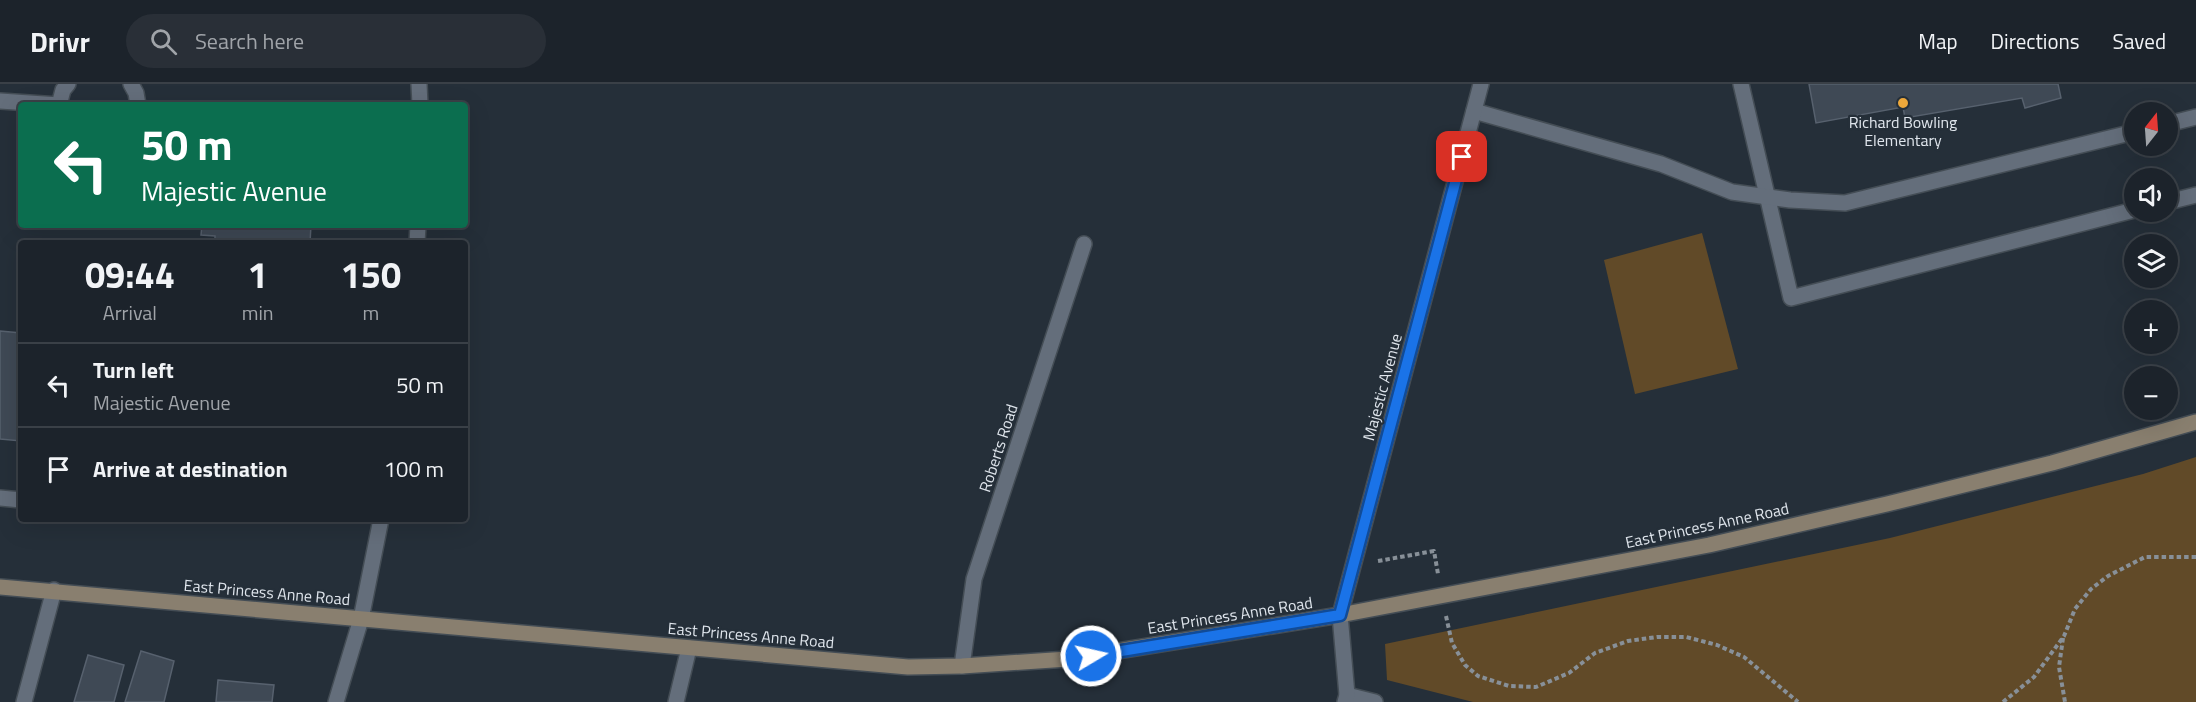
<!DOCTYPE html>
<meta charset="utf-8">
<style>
body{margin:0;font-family:"Titillium Web",sans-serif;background:#292f37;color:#f1f3f6;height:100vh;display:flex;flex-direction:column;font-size:22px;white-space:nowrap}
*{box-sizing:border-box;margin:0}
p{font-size:20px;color:#a0a4a9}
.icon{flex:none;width:33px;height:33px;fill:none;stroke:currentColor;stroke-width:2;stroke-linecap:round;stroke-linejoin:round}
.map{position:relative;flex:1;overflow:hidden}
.drawer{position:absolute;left:18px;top:156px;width:450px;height:282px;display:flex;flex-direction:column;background:#1c232b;border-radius:6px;box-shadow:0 6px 24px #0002,0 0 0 2px #3a4047}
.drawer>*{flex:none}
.guide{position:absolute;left:18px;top:18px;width:450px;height:126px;border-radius:6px;box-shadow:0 6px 24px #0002,0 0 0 2px #3a4047;background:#0b6e4f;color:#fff;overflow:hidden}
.needle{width:39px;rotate:17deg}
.buttons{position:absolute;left:2124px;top:18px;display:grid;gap:12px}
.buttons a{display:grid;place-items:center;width:54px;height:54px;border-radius:50%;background:#1c232b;box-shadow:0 6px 24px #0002,0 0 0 2px #3a4047;font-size:30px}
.pin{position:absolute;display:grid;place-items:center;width:51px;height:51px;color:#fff;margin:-26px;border-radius:12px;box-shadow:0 3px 9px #0006}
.me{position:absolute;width:66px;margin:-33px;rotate:81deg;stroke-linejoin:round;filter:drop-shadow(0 0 4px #0008)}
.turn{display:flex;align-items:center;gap:21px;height:126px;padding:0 24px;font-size:27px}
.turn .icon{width:78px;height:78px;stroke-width:2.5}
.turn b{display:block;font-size:42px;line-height:51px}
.eta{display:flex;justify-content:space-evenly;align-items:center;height:102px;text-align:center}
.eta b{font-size:36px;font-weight:700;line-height:42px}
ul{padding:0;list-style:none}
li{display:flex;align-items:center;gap:18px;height:84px;padding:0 24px;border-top:2px solid #3a4047}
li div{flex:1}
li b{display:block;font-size:22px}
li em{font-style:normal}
header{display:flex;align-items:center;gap:36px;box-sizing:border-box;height:84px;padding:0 30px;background:#1c232b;border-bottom:2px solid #3a4047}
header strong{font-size:28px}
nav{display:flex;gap:33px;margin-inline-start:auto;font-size:21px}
.search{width:420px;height:54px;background:#292f37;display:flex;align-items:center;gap:15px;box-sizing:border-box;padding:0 21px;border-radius:33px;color:#a0a4a9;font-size:22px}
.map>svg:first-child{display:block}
.green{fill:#614a28}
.building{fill:#3f4955;stroke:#57616e;stroke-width:1.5}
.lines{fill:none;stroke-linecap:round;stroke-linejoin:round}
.lane-casing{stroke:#444d55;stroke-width:18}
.street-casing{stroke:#444d55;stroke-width:18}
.secondary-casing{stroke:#444d55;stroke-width:18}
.path{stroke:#889098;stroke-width:4;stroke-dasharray:4.5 3;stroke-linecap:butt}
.lane{stroke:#646e7b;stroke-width:15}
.street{stroke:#646e7b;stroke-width:15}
.secondary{stroke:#897f6f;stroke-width:15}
.route-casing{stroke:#114b97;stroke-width:15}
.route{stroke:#1a73e8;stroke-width:10}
.poi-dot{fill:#eda83b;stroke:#252f39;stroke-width:2}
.labels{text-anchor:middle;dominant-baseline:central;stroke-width:4.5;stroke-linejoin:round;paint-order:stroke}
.poi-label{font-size:16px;fill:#dfe5ec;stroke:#252f39}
.street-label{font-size:16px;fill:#dfe5ec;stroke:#252f39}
</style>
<header>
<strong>Drivr</strong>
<div class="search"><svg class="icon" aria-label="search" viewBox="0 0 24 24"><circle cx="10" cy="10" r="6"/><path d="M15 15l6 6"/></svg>Search here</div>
<nav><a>Map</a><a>Directions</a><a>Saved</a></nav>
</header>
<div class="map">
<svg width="2196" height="618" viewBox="0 0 2196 618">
<rect width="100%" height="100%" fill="#252f39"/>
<g class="green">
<polygon points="1702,149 1738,285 1635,310 1604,176"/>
<polygon points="2196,373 2196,618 1473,618 1387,596 1385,560 1890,454 2143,390"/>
</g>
<g class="building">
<polygon points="1809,0 2058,0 2061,14 2025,24 2022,14 1905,34 1903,23 1816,39"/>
<polygon points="202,141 311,141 310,159 215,159 215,152 201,151"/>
<polygon points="0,247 21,249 21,357 0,355"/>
<polygon points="141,567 174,577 164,618 125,618"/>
<polygon points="88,571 124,581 114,618 74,618"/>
<polygon points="218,596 274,601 272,618 216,618"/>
</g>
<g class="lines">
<defs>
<g id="lane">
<polyline points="131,0 136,9 138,21"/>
<polyline points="1741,0 1791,214 2134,126"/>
<polyline points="0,17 59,21"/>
<polyline points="59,21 63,6 68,0"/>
<polyline points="1474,27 1661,80 1732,108 1790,116 1845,119 2134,48"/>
<polyline points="2168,40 2196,33"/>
<polyline points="2168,118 2196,111"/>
<polyline points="0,414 21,416"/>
</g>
<g id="street">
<polyline points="419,0 420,21"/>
<polyline points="417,159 418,141"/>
<polyline points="962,582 974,495 1084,160"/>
<polyline points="1347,611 1375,618"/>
<polyline points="24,618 54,506"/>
<polyline points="336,618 361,535 381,435"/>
<polyline points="676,618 689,564"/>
<polyline points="1345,618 1347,611 1340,531 1481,0"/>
</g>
<polyline id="secondary" points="0,503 908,583 962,582 1068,575 1340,531 1709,461 1887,420 2052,379 2196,338"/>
</defs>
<use href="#lane" class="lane-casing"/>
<use href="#street" class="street-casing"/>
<use href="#secondary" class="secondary-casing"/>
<g class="path">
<polyline points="1378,477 1434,467 1438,490"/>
<polyline points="1446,532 1452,559 1465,581 1478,592 1509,602 1536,603 1569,589 1595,569 1628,557 1657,553 1686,553 1717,561 1744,573 1798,618"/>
<polyline points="2063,554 2059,583 2065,618"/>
<polyline points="2003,618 2034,593 2064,552 2075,525 2091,505 2108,492 2145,473 2196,473"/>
</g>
<use href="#lane" class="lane"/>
<use href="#street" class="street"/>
<use href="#secondary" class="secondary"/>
</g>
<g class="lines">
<defs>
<polyline id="route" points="1091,572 1340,531 1462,73"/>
</defs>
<use href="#route" class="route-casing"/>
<use href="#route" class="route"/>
</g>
<circle class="poi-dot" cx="1903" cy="19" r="6"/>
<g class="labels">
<g class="poi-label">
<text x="1903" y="38">Richard Bowling<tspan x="1903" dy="18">Elementary</tspan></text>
</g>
<g class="street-label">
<text transform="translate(1382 303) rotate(-75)">Majestic Avenue</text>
<text transform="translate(998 364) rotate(-72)">Roberts Road</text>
<text transform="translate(1707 441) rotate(-12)">East Princess Anne Road</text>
<text transform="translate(267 508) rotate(5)">East Princess Anne Road</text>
<text transform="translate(1230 531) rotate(-9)">East Princess Anne Road</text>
<text transform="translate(751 551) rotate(5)">East Princess Anne Road</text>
</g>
</g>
</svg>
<div class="buttons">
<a><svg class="needle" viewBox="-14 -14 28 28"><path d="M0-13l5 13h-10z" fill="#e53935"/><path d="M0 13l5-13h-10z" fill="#a0a4a9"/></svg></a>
<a><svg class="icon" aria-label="sound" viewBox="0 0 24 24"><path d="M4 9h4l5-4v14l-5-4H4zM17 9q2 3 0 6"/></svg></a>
<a><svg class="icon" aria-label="layers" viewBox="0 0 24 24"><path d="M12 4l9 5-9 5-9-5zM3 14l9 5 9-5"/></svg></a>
<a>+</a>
<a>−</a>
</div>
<div class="pin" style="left:1462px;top:73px;background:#d93025"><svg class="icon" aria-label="arrive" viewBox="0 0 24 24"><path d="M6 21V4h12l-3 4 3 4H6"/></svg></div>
<svg class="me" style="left:1091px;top:572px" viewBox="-20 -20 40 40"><circle r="17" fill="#1a73e8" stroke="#fff" stroke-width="3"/><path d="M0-11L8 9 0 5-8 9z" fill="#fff"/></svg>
<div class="guide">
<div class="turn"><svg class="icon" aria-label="left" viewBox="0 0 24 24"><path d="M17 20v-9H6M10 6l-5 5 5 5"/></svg><div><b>50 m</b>Majestic Avenue</div></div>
</div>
<section class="drawer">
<div class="eta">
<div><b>09:44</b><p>Arrival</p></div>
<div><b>1</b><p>min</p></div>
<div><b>150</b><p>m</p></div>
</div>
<ul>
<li><svg class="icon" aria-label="left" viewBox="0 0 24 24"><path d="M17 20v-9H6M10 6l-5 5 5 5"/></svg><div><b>Turn left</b><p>Majestic Avenue</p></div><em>50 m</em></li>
<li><svg class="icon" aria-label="arrive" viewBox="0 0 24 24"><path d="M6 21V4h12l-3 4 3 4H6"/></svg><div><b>Arrive at destination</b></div><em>100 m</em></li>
</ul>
</section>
</div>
